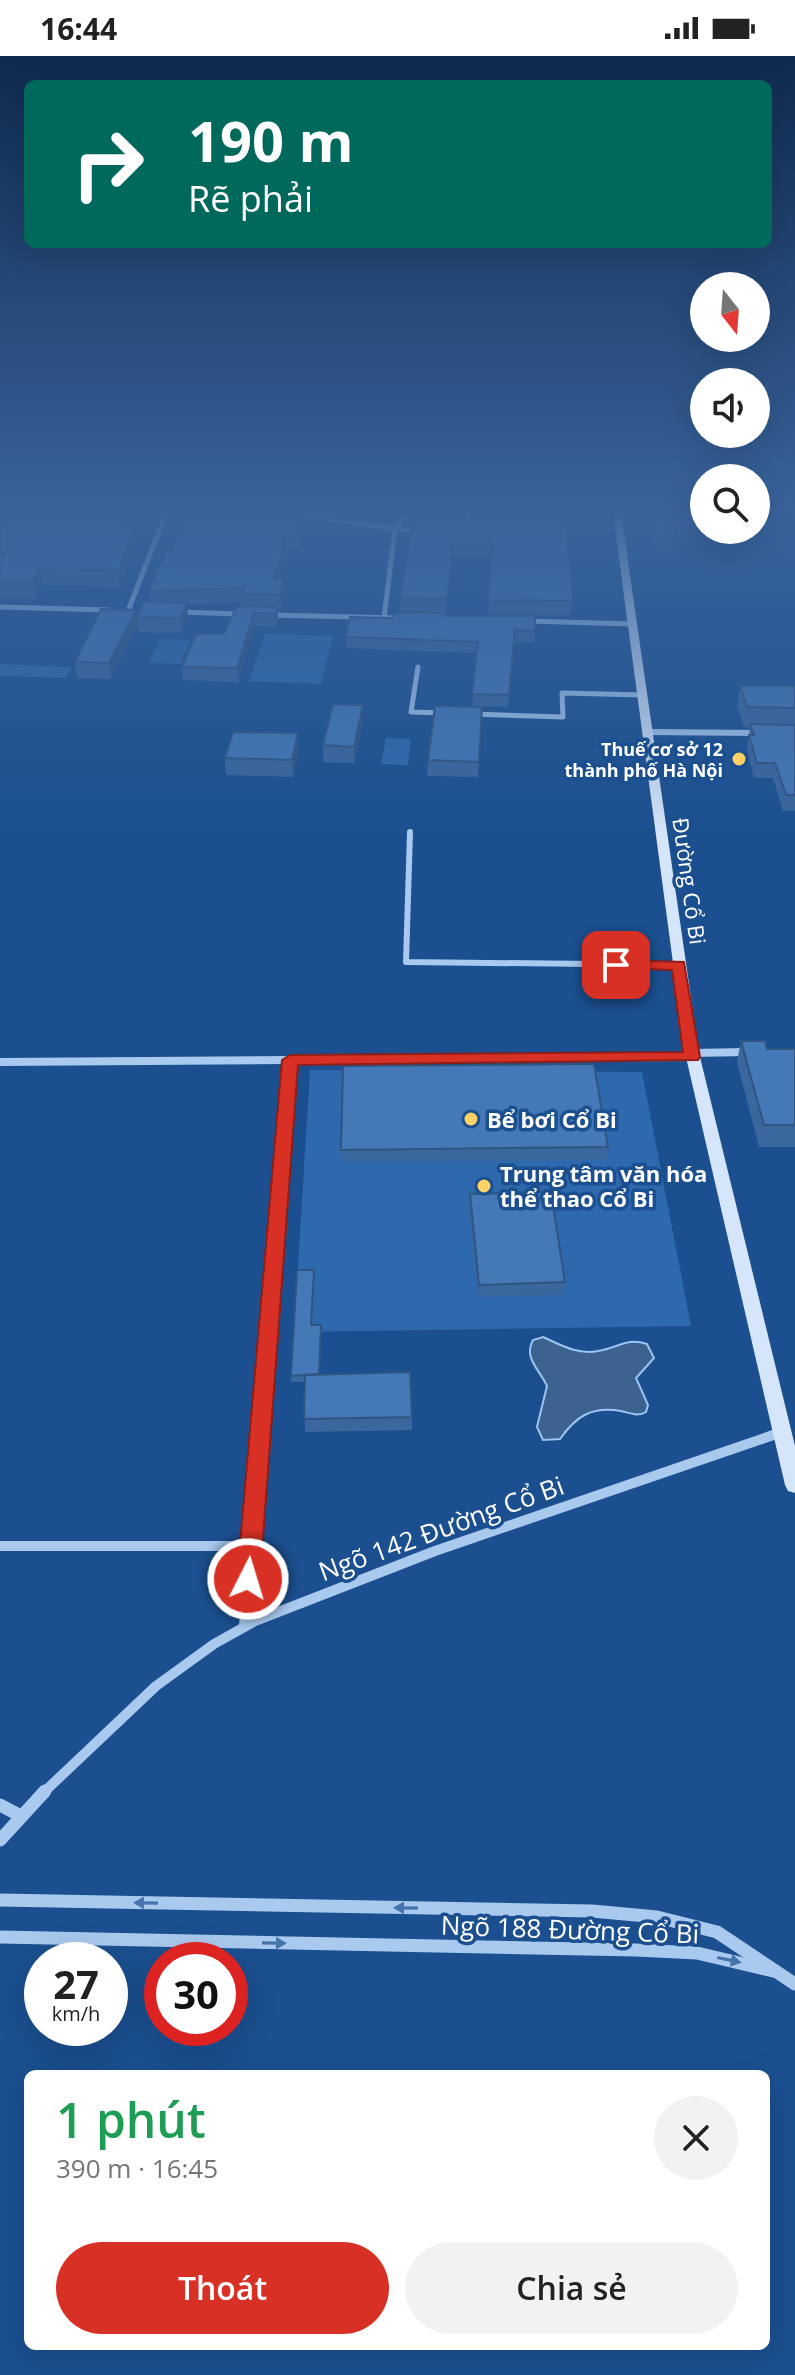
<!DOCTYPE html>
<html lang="vi">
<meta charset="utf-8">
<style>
body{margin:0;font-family:"Open Sans",sans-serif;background:#f2f2f2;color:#222;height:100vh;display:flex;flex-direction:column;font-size:30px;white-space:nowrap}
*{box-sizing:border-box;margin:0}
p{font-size:26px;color:#767676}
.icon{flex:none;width:44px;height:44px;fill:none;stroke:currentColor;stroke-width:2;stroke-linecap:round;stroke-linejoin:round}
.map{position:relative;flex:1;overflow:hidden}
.drawer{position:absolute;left:24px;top:2014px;width:746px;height:280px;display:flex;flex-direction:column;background:#fff;border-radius:12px;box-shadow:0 8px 32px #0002}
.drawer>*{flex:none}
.hud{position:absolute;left:24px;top:24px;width:748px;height:168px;border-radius:12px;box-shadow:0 8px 32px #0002;background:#00695c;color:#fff;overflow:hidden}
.needle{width:52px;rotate:163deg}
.controls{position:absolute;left:690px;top:216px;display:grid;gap:16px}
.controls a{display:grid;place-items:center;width:80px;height:80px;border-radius:50%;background:#fff;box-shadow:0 8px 32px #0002;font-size:40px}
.speed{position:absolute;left:24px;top:1886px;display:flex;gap:16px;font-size:40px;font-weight:700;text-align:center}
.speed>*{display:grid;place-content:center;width:104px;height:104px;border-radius:50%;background:#fff;box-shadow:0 8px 32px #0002;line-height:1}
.speed small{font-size:20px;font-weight:400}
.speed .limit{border:12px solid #d22;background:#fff;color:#111}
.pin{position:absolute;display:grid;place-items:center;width:68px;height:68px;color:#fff;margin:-34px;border-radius:16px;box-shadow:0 4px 12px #0006}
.me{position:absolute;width:88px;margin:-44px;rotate:5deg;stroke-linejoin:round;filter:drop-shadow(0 0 6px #0008)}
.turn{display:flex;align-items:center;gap:28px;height:168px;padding:0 32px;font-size:36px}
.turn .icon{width:104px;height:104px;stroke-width:2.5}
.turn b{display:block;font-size:56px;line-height:68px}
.round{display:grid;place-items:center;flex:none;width:84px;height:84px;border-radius:42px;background:#f2f2f2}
.head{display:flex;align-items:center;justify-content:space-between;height:136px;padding:0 32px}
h1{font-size:48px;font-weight:600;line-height:60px;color:#1e9e55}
.primary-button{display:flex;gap:16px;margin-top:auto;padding:16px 32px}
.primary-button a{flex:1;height:92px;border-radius:48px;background:#d93025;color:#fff;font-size:32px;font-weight:600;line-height:92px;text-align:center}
.primary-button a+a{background:#f2f2f2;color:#222}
.status{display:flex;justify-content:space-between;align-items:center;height:56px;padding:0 40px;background:#fff;direction:ltr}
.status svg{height:22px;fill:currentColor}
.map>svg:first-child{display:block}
.green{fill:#2e69ad}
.water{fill:#3c6290;stroke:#9cc4f0;stroke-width:2}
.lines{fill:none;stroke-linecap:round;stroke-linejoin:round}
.street-far4{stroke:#a9c9ee;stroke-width:5}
.street-far3{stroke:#a9c9ee;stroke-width:6}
.street-far2{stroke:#a9c9ee;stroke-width:8}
.street-far1{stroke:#a9c9ee;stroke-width:10}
.street{stroke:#a9c9ee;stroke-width:13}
.secondary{fill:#d6e6fa;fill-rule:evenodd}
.wall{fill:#3a679d}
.shaded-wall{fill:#305480}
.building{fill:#4478b7;stroke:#305480;stroke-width:2}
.oneway{fill:#4674ac}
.route{fill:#d93025;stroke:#8d1f18;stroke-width:2}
.poi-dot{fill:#ffd166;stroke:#1b4f8f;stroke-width:3}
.labels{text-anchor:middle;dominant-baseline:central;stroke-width:7;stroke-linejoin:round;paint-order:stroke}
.far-poi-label{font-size:18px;font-weight:bold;fill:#fff;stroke:#1b4f8f;text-anchor:end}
.street-label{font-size:22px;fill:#fff;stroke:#1b4f8f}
.poi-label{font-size:22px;font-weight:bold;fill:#fff;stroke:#1b4f8f;text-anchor:start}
.near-street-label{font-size:26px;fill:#fff;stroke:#1b4f8f}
</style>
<div class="status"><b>16:44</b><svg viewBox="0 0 49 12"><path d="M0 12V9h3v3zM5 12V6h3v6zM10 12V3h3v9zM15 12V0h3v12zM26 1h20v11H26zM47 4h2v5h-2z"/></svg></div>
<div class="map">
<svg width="795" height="2319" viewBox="0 0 795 2319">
<rect width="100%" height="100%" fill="#1b4f8f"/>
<g class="green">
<polygon points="265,578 333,580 321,628 249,625"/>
<polygon points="160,583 190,584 180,608 149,607"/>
<polygon points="0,608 72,611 66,622 0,620"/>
<polygon points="386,682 411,683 408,709 381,708"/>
<polygon points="310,1014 642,1016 691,1270 294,1276"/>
</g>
<path class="water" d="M543,1281C561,1289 577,1299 598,1295C618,1292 627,1281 647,1288L654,1302L636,1322L648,1349L646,1356C637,1361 631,1357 621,1355C592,1350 576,1360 560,1383L543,1384L537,1371L547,1330C540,1314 523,1302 533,1284Z"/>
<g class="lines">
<g class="street-far4">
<polyline points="289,457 395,473 407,457"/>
<polyline points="466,475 470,457"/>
<polyline points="0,551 109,554"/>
<polyline points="128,555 166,457"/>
<polyline points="178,556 241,558"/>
<polyline points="270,559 401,562"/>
<polyline points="384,562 395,473 421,474"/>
<polyline points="526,565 633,568"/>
<polyline points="418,611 411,656 443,657"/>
<polyline points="472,658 563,661 562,637 643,639"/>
</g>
<g class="street-far3">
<polyline points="648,676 759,677"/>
<polyline points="410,776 406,906 679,909"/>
</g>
<g class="street-far2">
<polyline points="692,997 747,996"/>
<polyline points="0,1006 692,1001"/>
<polyline points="267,1285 290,1004"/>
</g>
<g class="street-far1">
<polyline points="0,1490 251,1490 244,1570"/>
<polyline points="251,1490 268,1283"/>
<polyline points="43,1737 156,1630 214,1588 255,1565 435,1495 782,1376"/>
</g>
<g class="street">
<polyline points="0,1749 21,1760"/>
<polyline points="0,1784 45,1735"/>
<polyline points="0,1844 592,1855 657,1861 717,1876 795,1928"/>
<polyline points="0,1881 636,1894 697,1897 773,1915"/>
</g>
<polygon class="secondary" points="613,457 621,457 699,997 795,1390 795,1437 788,1435 785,1429 685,997"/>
</g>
<g class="wall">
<polygon points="231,457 267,457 268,459 304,472 300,493 287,492 279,523 284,523 285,537 281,553 278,553 278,564 276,571 255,570 238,626 183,624 182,611 224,578 242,550 242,546 187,548 188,562 181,577 139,576 137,561 150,546 149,535"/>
<polygon points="643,457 694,457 696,475 695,484 678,483 677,490 658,495 646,471"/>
<polygon points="0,462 133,473 135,489 120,531 43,529 35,543 0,543"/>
<polygon points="413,466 474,466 573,545 571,559 488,559 491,501 452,500 445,560 535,575 535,586 514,586 508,651 472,650 477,597 346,592 346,581 392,562 400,556 400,542"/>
<polygon points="136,554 137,569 111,623 77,622 75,606"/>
<polygon points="740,630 795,630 795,755 783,755 773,722 754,722 747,694 750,672 744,671 737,650"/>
<polygon points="482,651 478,721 427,720 428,704"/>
<polygon points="363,666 354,707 323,706 323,689"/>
<polygon points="299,694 293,721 226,719 225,702"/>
<polygon points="741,985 767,993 795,993 795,1091 759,1091 737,1006"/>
<polygon points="608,1091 606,1104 341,1106 341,1094"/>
<polygon points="470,1138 565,1226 563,1239 478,1241 469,1151"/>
<polygon points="314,1214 312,1269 321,1276 319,1318 412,1361 412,1374 305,1376 304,1326 291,1326 291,1320"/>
</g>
<g class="shaded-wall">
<polygon points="128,457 135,457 125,489 123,473"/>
<polygon points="303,459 304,472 300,493 299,479"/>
<polygon points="133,473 135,489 120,531 118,514"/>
<polygon points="286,479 287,492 275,537 274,523"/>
<polygon points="678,481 677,490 658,495 660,486"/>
<polygon points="40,513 43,529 35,543 32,526"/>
<polygon points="284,523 285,537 281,553 280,539"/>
<polygon points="187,547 188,562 181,577 180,562"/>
<polygon points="277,551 278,564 276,571 276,558"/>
<polygon points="136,554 137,569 111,623 109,607"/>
<polygon points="254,557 255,570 238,626 237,612"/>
<polygon points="363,649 363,666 354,707 354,691"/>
<polygon points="298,677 299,694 293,721 292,704"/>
</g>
<g class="building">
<polygon points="4,457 128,457 123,473 133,473 118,514 40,513 32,526 0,526 0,506 6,496 0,496 0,462"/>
<polygon points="231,457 266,457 266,459 303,459 299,479 286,479 274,523 284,523 280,539 241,538 244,532 149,535 167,494 172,494 184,458 230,458"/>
<polygon points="474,457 565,457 573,545 488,544 492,487 453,486 447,543 400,542 413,466 474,466"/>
<polygon points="646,457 694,457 696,475 674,474 678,481 660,486 647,462"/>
<polygon points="144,545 187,547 180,562 137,561"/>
<polygon points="237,550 277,551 276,558 254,557 237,612 182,611 196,578 224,578"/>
<polygon points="101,553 136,554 109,607 75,606"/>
<polygon points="398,556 445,557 445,560 535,560 535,575 515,574 509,639 472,638 478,586 346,581 350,561 392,562"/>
<polygon points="740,630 795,630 795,652 747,651"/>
<polygon points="333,648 363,649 354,691 323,689"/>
<polygon points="435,650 482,651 479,706 428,704"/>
<polygon points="750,668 795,669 795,739 786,739 775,707 757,707 749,679 754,679"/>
<polygon points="233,676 298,677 292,704 225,702"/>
<polygon points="741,985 765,985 767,993 795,993 795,1069 764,1069"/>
<polygon points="594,1008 608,1091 341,1094 343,1010"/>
<polygon points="551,1136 565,1226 479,1229 470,1138"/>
<polygon points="297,1214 314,1214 311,1269 321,1269 319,1318 291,1320"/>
<polygon points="410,1316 412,1361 304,1363 305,1319"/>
</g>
<defs><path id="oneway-solid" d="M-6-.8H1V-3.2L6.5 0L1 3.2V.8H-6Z" transform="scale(2)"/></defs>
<g class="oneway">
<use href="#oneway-solid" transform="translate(146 1847) rotate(-179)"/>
<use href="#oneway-solid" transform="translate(406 1852) rotate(-179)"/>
<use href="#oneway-solid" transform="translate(274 1887) rotate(1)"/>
<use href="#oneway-solid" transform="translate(729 1904) rotate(12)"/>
</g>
<linearGradient id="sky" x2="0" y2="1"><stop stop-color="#0f2b4f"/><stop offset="0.58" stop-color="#39639b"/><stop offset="1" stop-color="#39639b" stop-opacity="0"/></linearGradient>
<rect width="795" height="782" fill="url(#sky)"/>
<polygon class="route" points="616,904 684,906 700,1001 698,1004 298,1009 260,1523 256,1530 248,1533 240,1530 237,1523 282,1004 290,999 683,996 672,914 611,912 611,905"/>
<g class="poi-dot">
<circle cx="739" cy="703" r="8"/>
<circle cx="471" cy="1063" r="8"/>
<circle cx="484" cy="1130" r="8"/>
</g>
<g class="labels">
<g class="far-poi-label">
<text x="723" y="693">Thuế cơ sở 12<tspan x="723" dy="21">thành phố Hà Nội</tspan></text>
</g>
<g class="street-label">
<text transform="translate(690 825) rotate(82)">Đường Cổ Bi</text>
</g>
<g class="poi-label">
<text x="487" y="1063">Bể bơi Cổ Bi</text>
<text x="500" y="1117">Trung tâm văn hóa<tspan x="500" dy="25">thể thao Cổ Bi</tspan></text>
</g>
<g class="near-street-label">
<text transform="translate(441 1472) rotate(-20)">Ngõ 142 Đường Cổ Bi</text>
<text transform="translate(570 1873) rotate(2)">Ngõ 188 Đường Cổ Bi</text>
</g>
</g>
</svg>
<div class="controls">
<a><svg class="needle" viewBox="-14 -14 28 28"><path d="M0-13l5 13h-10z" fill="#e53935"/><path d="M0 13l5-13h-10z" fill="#767676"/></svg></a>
<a><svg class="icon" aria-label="sound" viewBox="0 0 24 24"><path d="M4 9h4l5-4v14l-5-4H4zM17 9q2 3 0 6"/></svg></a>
<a><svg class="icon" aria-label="search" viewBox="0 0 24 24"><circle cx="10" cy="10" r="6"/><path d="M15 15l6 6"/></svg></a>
</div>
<div class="speed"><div>27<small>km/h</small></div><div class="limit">30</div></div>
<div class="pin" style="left:616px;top:909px;background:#d93025"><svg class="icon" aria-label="arrive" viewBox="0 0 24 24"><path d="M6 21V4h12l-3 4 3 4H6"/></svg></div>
<svg class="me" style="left:248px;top:1523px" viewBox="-20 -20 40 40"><circle r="17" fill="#d93025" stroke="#fff" stroke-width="3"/><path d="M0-11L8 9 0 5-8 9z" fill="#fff"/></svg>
<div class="hud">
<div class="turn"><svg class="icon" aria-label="right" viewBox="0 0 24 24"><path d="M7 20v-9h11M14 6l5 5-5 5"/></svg><div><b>190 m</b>Rẽ phải</div></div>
</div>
<section class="drawer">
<div class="head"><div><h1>1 phút</h1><p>390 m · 16:45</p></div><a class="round"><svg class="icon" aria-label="close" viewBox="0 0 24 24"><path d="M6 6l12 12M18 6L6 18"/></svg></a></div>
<div class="primary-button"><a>Thoát</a><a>Chia sẻ</a></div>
</section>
</div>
